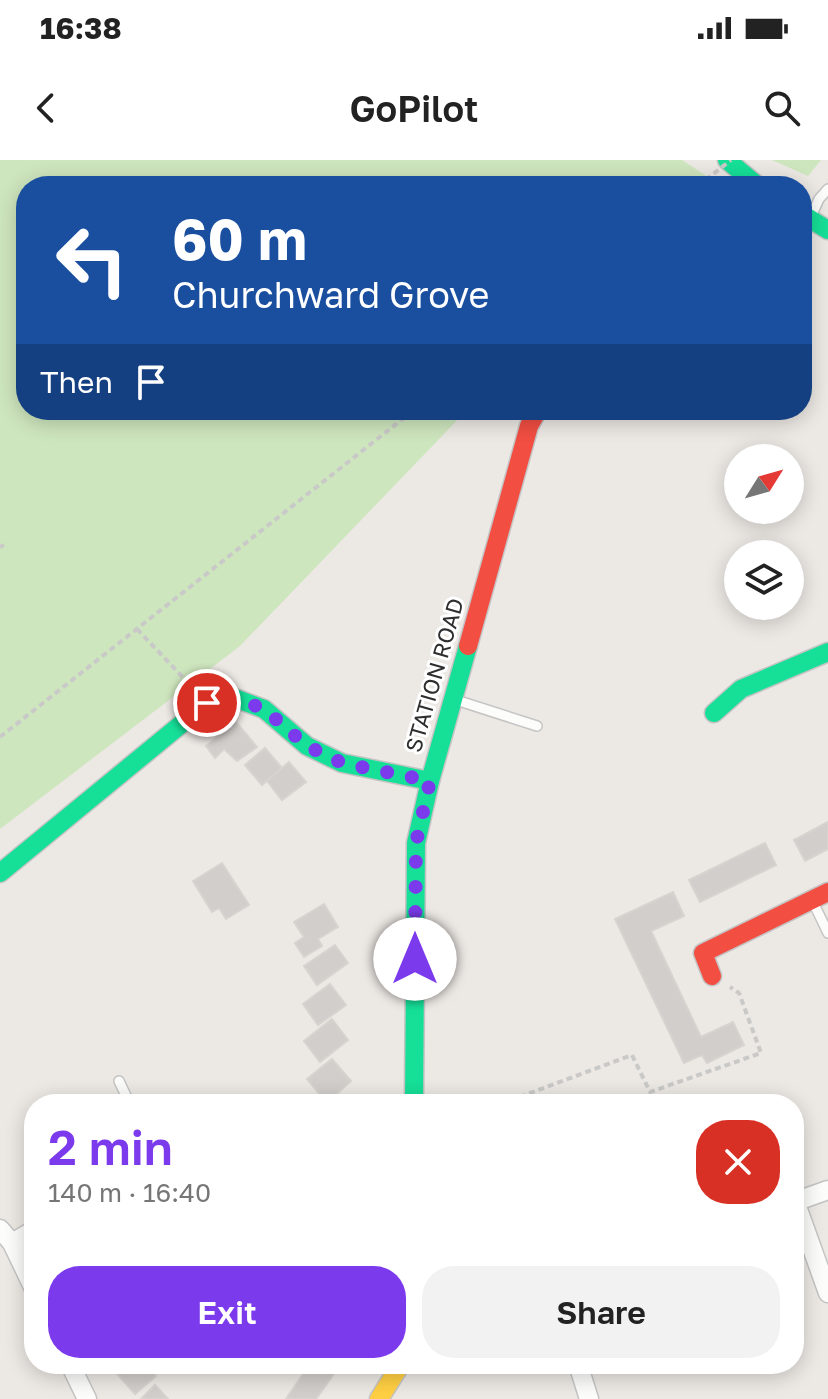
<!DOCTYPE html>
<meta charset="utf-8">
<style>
body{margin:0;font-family:"Golos Text",sans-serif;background:#f2f2f2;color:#222;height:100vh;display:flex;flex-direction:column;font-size:30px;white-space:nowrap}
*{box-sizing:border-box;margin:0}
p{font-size:26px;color:#767676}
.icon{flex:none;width:44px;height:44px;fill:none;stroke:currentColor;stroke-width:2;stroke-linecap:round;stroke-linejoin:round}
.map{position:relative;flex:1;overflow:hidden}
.details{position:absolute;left:24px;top:934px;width:780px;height:280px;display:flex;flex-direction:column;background:#fff;border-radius:32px;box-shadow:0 4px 20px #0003}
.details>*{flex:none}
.guide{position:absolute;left:16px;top:16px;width:796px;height:244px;border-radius:32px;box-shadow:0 4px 20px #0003;background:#1a4fa0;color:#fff;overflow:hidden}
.needle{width:52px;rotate:53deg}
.controls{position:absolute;left:724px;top:284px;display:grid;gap:16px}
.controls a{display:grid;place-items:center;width:80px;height:80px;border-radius:50%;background:#fff;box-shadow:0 4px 20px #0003;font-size:40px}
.pin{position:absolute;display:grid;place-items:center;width:68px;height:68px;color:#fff;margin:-34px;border:4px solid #fff;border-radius:50%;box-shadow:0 2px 8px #0007}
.me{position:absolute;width:88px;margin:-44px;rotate:0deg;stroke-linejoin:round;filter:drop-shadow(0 0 6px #0008)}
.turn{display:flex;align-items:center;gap:28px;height:168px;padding:0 24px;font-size:36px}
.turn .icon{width:104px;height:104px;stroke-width:2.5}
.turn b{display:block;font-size:56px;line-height:68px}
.then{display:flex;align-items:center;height:76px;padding:0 24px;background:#0003;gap:16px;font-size:30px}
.round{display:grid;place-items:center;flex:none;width:84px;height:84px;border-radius:32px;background:#f2f2f2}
.summary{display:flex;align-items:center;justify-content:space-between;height:136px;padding:0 24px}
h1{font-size:48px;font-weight:600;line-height:60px;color:#7c3aed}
.button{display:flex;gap:16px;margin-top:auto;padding:16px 24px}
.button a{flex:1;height:92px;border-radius:32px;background:#7c3aed;color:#fff;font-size:32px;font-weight:600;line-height:92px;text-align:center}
.button a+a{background:#f2f2f2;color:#222}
.status{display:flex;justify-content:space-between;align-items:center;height:56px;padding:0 40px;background:#fff;direction:ltr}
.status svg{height:22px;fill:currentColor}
header{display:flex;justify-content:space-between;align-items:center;height:104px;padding:0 24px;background:#fff;font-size:36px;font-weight:600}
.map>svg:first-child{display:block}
.green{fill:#cee6be}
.building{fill:#d1cecb;stroke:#d7d4d0;stroke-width:2}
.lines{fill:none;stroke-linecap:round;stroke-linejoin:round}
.lane-casing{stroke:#c5c4c5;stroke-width:12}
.street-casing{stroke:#c5c4c5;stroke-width:21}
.fast-casing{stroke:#c5c4c5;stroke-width:21}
.slow-casing{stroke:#c5c4c5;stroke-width:21}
.jam-casing{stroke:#c5c4c5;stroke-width:21}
.path{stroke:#c9c9c8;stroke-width:4;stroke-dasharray:6 4;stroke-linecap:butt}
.lane{stroke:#fcfcfb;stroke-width:9}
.street{stroke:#fcfcfb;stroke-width:18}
.fast{stroke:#16e098;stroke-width:18}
.slow{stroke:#ffcf43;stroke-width:18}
.jam{stroke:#f24e42;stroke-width:18}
.path-bridge{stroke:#c9c9c8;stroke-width:4;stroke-dasharray:6 4;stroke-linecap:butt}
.route{stroke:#7c3aed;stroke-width:14;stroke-dasharray:0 25.2}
.labels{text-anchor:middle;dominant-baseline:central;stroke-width:6;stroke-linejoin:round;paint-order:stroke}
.street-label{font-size:22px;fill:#2e2e2e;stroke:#fff}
</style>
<div class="status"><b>16:38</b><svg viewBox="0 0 49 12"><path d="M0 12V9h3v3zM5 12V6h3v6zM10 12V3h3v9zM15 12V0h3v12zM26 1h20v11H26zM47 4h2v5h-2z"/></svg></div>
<header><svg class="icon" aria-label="back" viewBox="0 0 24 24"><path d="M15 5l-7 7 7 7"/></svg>GoPilot<svg class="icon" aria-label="search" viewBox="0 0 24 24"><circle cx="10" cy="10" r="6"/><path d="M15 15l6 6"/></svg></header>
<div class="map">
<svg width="828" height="1239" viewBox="0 0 828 1239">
<rect width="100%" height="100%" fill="#ece8e4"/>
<g class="green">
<polygon points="0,0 682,0 722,26 26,26 26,250 467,250 240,486 0,669"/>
<polygon points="772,0 821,0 808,16"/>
</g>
<g class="building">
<polygon points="236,562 257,587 237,601 224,589 215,598 206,586"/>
<polygon points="265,588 282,608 262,625 245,605"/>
<polygon points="289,602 306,622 282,640 267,621"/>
<polygon points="828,662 828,689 805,701 794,680"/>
<polygon points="765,683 776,705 700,742 689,720"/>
<polygon points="222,703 249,745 226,759 219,748 212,752 193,721"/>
<polygon points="673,732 684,756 651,771 701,877 733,862 744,885 707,903 702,895 684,903 615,759"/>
<polygon points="324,744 338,767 318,779 322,786 304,797 295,783 304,777 294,762"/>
<polygon points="335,785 348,803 317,825 304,806"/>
<polygon points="330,824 346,845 318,865 303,844"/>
<polygon points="332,859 348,880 320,902 304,881"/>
<polygon points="332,899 351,921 327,943 307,919"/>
<polygon points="116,1204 145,1204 156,1216 135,1234 112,1208"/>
<polygon points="310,1204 341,1204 316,1239 286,1239"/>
<polygon points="155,1225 168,1239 141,1239"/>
</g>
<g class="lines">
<defs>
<g id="lane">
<polyline points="810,59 819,39 828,29"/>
<polyline points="456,540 537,566"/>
<polyline points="812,740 828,773"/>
<polyline points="119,921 130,944"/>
</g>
<g id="street">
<polyline points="795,1041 828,1133"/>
<polyline points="794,1042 828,1030"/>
<polyline points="0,1069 12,1083 34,1129"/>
<polyline points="12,1083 34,1070"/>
<polyline points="70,1204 87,1239"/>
<polyline points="578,1204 589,1239"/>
</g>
<g id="fast">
<polyline points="727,0 758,26"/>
<polyline points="802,54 828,70"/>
<polyline points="714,553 741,529 828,492"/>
<polyline points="0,713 207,543 232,537 264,549 307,586 342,603 430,621"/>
<polyline points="414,944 416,683 430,621 468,486"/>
</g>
<polyline id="slow" points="379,1239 401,1204"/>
<g id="jam">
<polyline points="468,486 529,266 538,250"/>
<polyline points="712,816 703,793 828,732"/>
</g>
</defs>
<use href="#lane" class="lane-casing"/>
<use href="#street" class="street-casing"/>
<use href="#fast" class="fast-casing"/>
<use href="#slow" class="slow-casing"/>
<use href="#jam" class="jam-casing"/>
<g class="path">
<polyline points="0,387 4,385"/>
<polyline points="137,469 194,529"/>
<polyline points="0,577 414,250"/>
<polyline points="501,944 632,895 650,932 761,893 739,833 730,827"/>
</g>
<use href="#lane" class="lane"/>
<use href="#street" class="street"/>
<use href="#fast" class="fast"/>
<use href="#slow" class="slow"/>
<use href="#jam" class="jam"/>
<polyline class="path-bridge" points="698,26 731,0"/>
</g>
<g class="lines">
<polyline class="route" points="207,543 232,537 264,549 307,586 342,603 430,621 416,683 415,799"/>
</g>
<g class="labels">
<g class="street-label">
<text transform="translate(434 515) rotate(-74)">STATION ROAD</text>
</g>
</g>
</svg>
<div class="controls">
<a><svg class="needle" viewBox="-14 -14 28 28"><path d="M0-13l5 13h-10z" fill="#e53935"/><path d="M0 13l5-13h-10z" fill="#767676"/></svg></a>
<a><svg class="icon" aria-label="layers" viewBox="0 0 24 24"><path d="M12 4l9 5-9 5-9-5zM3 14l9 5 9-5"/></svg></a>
</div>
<div class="pin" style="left:207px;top:543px;background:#d93025"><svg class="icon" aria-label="arrive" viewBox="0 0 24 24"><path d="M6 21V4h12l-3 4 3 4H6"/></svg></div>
<svg class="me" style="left:415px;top:799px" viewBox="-20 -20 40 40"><circle r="19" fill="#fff"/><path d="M0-13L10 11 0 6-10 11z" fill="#7c3aed"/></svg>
<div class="guide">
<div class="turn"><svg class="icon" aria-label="left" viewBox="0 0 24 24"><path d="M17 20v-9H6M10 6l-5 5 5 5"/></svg><div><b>60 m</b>Churchward Grove</div></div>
<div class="then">Then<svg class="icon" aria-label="arrive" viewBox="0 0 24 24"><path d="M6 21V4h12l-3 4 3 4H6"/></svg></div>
</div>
<section class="details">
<div class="summary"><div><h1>2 min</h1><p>140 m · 16:40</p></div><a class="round" style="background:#d93025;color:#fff"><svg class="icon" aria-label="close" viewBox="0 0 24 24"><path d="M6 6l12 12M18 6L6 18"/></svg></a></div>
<div class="button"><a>Exit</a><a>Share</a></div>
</section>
</div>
